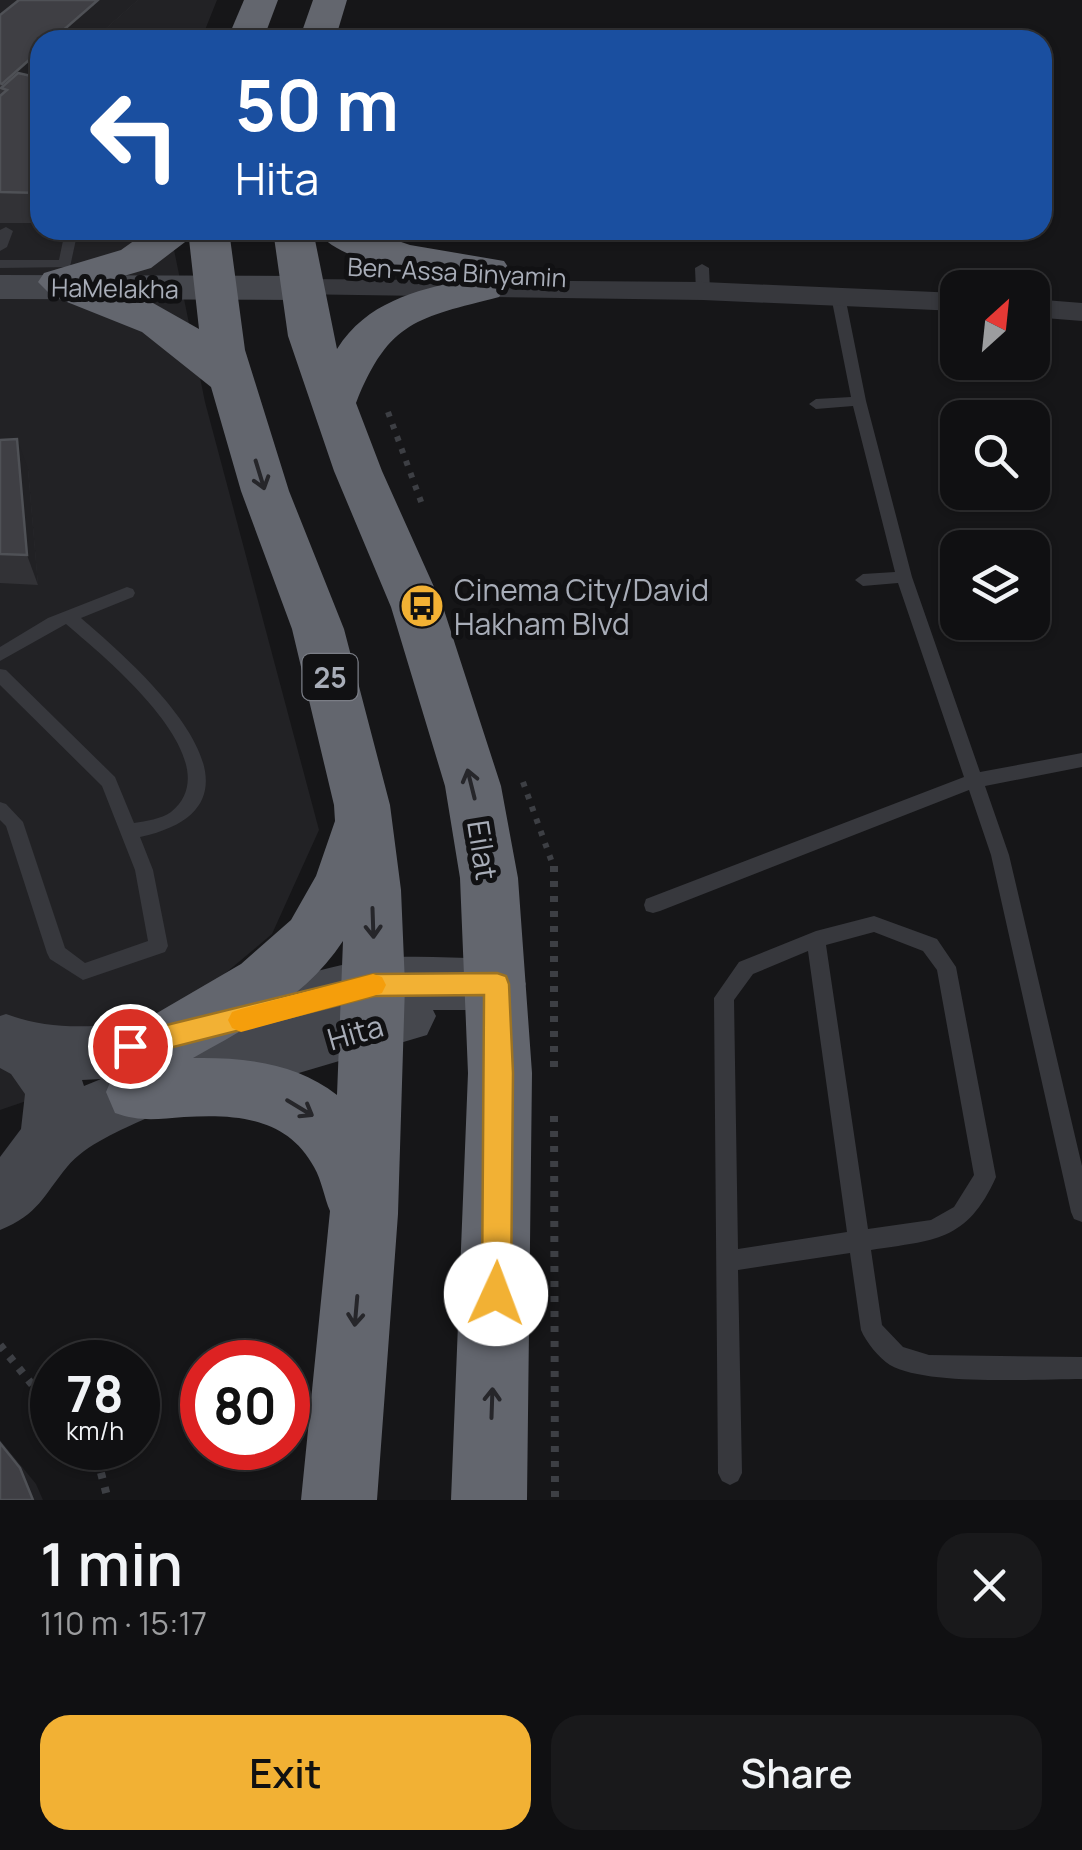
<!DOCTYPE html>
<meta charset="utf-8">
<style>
body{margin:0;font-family:Manrope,sans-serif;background:#19191b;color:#f1f3f6;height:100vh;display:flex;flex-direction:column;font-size:38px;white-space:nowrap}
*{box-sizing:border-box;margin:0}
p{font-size:32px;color:#9c9d9f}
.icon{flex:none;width:55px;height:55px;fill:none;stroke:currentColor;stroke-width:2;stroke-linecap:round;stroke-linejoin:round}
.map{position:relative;height:1500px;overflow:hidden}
.details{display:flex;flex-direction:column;background:#101012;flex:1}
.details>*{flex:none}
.hud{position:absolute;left:30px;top:30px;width:1022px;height:210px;border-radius:30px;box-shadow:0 2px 8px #0004,0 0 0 2px #303032;background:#1a4fa0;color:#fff;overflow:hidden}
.needle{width:65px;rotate:27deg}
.buttons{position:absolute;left:940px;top:270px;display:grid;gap:20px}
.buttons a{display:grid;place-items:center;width:110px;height:110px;border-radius:20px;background:#101012;box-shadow:0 2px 8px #0004,0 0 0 2px #303032;font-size:50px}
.speed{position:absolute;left:30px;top:1340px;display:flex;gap:20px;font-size:50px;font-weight:700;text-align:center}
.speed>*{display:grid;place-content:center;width:130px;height:130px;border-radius:50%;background:#101012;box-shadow:0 2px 8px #0004,0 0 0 2px #303032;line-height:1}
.speed small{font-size:25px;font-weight:400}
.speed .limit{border:15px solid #d22;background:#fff;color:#111}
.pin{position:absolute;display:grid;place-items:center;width:85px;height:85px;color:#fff;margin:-42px;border:5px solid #fff;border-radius:50%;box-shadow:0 2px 10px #0007}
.me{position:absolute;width:110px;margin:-55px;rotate:2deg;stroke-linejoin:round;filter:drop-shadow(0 0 8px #0008)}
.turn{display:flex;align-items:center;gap:35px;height:210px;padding:0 40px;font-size:45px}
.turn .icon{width:130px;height:130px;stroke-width:2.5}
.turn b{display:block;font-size:70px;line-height:85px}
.round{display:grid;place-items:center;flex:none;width:105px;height:105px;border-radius:30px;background:#19191b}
.summary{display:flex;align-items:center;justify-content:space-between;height:170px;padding:0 40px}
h1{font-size:60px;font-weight:600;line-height:75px}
.cta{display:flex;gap:20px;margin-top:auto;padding:20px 40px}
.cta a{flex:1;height:115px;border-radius:30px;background:#f2b134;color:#111;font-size:40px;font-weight:600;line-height:115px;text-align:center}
.cta a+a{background:#19191b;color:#f1f3f6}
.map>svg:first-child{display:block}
.built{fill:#222225}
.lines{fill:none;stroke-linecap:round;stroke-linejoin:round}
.path-far1{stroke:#3d3f44;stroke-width:6;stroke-dasharray:5 8;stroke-linecap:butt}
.path{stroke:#3d3f44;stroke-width:8;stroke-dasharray:6 9;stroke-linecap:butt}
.lane{fill:#37383d;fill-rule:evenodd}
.street{fill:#37383d;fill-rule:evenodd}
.secondary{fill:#45474d;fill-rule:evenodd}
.highway{fill:#63666e;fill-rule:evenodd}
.wall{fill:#323236}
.shaded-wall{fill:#212124}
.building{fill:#3f3f44;stroke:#4f5156;stroke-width:2.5}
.oneway{stroke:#26262a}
.route{fill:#f2b134;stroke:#9d7322;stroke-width:2.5}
.slow{fill:#f59e0b}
.labels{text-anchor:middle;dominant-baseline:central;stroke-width:10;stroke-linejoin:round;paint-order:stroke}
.far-street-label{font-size:25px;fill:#a8adb8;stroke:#111113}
.shield{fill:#111113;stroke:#7b7e86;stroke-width:2.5}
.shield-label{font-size:28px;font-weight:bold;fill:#a8adb8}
.poi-label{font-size:30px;fill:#a8adb8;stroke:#111113;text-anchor:start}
.street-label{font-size:30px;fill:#a8adb8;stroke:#111113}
</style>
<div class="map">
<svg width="1082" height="1500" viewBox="0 0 1082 1500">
<rect width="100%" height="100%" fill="#161618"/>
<polygon class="built" points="0,0 217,0 201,40 40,40 40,230 170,230 205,402 319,830 272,934 165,1024 41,1096 0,1110"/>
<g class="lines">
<g class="path-far1">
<polyline points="388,412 423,507"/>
<polyline points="523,782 554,868"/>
</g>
<g class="path">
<polyline points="554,866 554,1069"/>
<polyline points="554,1116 555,1500"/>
<polyline points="0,1345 52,1409"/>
<polyline points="85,1448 99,1465 108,1500"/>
</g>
<g class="lane">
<polygon points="6,227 13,231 7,247 0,251 0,230"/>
<polygon points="78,230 70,267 0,268 0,260 59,260 65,231"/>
<polygon points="702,264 709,268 710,291 703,295 696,291 695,268"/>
<polygon points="838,292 845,296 866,401 912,577 980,772 1082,753 1082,767 985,786 1009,855 1082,1166 1082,1222 1074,1219 1071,1212 991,855 969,790 660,911 653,913 646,911 644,905 646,899 964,777 898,583 863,586 855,580 863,574 895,572 853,406 816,409 809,404 816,399 851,397 831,296"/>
<path d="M127,587L133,589L135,593L133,597L81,618C137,666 294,803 140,837L153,870L168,946L165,952L83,980L50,959L47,953L6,826L0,820V802L6,804L23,822L65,948L85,963L148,941L135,870L102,786L0,685V669L6,670L115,777L134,823C146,821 161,819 171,812C234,761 102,655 66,624L0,661V647L48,618Z"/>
<path d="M874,916L937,939L956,967L996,1177C967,1242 934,1240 871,1250L882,1325L903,1347L929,1355L1082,1357V1379C1037,1379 926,1386 890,1365C879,1358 866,1342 861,1330L850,1253L738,1270L742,1473L738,1481L730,1485L722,1481L718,1473L714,998L739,962L816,931ZM874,932L923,951L937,970L974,1175L954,1207L931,1220L868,1229L826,945ZM808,951L847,1232L738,1249L734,1000L753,974Z"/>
</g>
<g class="street">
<polygon points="300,279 703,282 958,293 958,311 703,300 290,294 286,288 290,282"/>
<polygon points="1032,299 1082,303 1082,321 1032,317"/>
</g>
<g class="secondary">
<polygon points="0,275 300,276 314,279 320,288 314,297 300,300 0,299"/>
<path d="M497,958L518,966L526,984L518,1002L497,1010H433L436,1016L427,1035L147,1118C121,1130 86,1144 67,1167C43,1196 39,1214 0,1230V1157L21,1129L25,1094L11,1074L0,1068V1016L6,1014C121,1057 259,975 374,959C413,954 457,959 497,958ZM101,1079L84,1086L82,1080Z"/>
</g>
<g class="highway">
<polygon points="244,0 278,0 263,40 227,40"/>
<polygon points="313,0 347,0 335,40 299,40"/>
<path d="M149,230H229L245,350L289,491L344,629L390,805L401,890L405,985L398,1214L377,1500H301L330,1211C324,1197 322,1181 314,1167C287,1117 236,1114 184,1117C158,1119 140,1122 115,1113L106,1092L115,1071L149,1061L136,1040L145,1020L241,964L291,920L316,876L335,821L334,805L292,629L241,491L211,387L142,332L52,296L38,282L44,273L121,250ZM189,239L199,329L153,303L100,283L151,268ZM343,941L337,1095C297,1063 243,1057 193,1058C249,1027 307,996 343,941Z"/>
<path d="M273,230H313L337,349C367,302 414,291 466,279C426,274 340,265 316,230H366L410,245L504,261L510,270L500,280L505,288L499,297C418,318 389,320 356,403L382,471L443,607L501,786L518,878L532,1073L527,1500H451L468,1073L460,878L445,786L391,607L334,471L288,336Z"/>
</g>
</g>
<g class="wall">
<polygon points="138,0 93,40 40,40 40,223 0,223 0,15"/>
<polygon points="0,440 28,469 38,585 0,583"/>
</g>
<g class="shaded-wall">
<polygon points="98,0 138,0 93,40 52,40"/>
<polygon points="37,53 40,63 40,87 3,89 2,84"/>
<polygon points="17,439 28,469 38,585 27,555"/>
<polygon points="0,1440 36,1484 43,1500 33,1500 0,1443"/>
</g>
<g class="building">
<polygon points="19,0 98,0 52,40 40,40 40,54 37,53 2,84 0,83 0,15"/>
<polygon points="18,73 40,78 40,193 0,192 0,96 7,90 1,88"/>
<polygon points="17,439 27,555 0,554 0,440"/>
<polygon points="0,1443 20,1468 33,1500 0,1500"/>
</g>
<defs><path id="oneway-shaft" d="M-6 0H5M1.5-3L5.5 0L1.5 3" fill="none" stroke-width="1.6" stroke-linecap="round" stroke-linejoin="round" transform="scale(2.5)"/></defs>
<g class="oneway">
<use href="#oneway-shaft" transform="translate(260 475) rotate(73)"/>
<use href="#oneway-shaft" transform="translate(471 784) rotate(-104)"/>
<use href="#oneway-shaft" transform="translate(373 923) rotate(88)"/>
<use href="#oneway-shaft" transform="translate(300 1108) rotate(31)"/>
<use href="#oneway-shaft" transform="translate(356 1311) rotate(95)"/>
<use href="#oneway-shaft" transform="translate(492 1403) rotate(-88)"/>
</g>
<polygon class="route" points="497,973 506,976 509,984 513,1073 511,1294 506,1304 496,1308 486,1304 482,1294 484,995 374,996 130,1058 121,1055 117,1046 121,1038 130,1034 374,974"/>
<polygon class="slow" points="373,974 382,977 386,985 382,993 373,996 241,1032 232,1028 228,1020 232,1012 241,1009"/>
<defs>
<symbol id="bus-disc" viewBox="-11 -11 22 22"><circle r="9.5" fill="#f2b134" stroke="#111113"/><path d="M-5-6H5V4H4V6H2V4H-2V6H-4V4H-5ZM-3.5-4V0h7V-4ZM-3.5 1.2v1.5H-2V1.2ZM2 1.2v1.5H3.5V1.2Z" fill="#111"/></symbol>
</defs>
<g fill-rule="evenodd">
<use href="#bus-disc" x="397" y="581" width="50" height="50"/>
</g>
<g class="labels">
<g class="far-street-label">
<text transform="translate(457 272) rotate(3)">Ben-Assa Binyamin</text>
<text transform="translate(115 288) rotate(1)">HaMelakha</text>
</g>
<rect class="shield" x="302.5" y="654" width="55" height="46" rx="8"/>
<g class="shield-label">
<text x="330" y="677">25</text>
</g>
<g class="poi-label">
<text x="454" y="589">Cinema City/David<tspan x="454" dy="34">Hakham Blvd</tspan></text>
</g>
<g class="street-label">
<text transform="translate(483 850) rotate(81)">Eilat</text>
<text transform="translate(355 1032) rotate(-16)">Hita</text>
</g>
</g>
</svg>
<div class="buttons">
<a><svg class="needle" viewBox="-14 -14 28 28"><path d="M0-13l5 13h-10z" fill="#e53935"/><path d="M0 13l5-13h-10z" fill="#9c9d9f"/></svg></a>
<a><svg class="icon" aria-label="search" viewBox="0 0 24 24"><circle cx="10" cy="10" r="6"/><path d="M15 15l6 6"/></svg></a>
<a><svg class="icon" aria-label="layers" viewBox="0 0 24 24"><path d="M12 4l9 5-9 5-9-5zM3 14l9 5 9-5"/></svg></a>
</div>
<div class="speed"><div>78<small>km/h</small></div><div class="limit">80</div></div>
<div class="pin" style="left:130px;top:1046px;background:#d93025"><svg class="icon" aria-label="arrive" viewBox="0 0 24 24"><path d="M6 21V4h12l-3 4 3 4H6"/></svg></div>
<svg class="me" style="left:496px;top:1294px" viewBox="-20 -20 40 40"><circle r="19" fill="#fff"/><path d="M0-13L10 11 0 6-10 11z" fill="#f2b134"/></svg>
<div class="hud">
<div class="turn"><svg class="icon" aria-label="left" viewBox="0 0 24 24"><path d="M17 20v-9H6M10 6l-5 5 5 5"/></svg><div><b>50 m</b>Hita</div></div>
</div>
</div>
<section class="details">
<div class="summary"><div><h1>1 min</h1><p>110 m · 15:17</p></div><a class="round"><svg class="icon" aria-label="close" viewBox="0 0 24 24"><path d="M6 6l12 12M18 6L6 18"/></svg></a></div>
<div class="cta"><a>Exit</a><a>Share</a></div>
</section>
